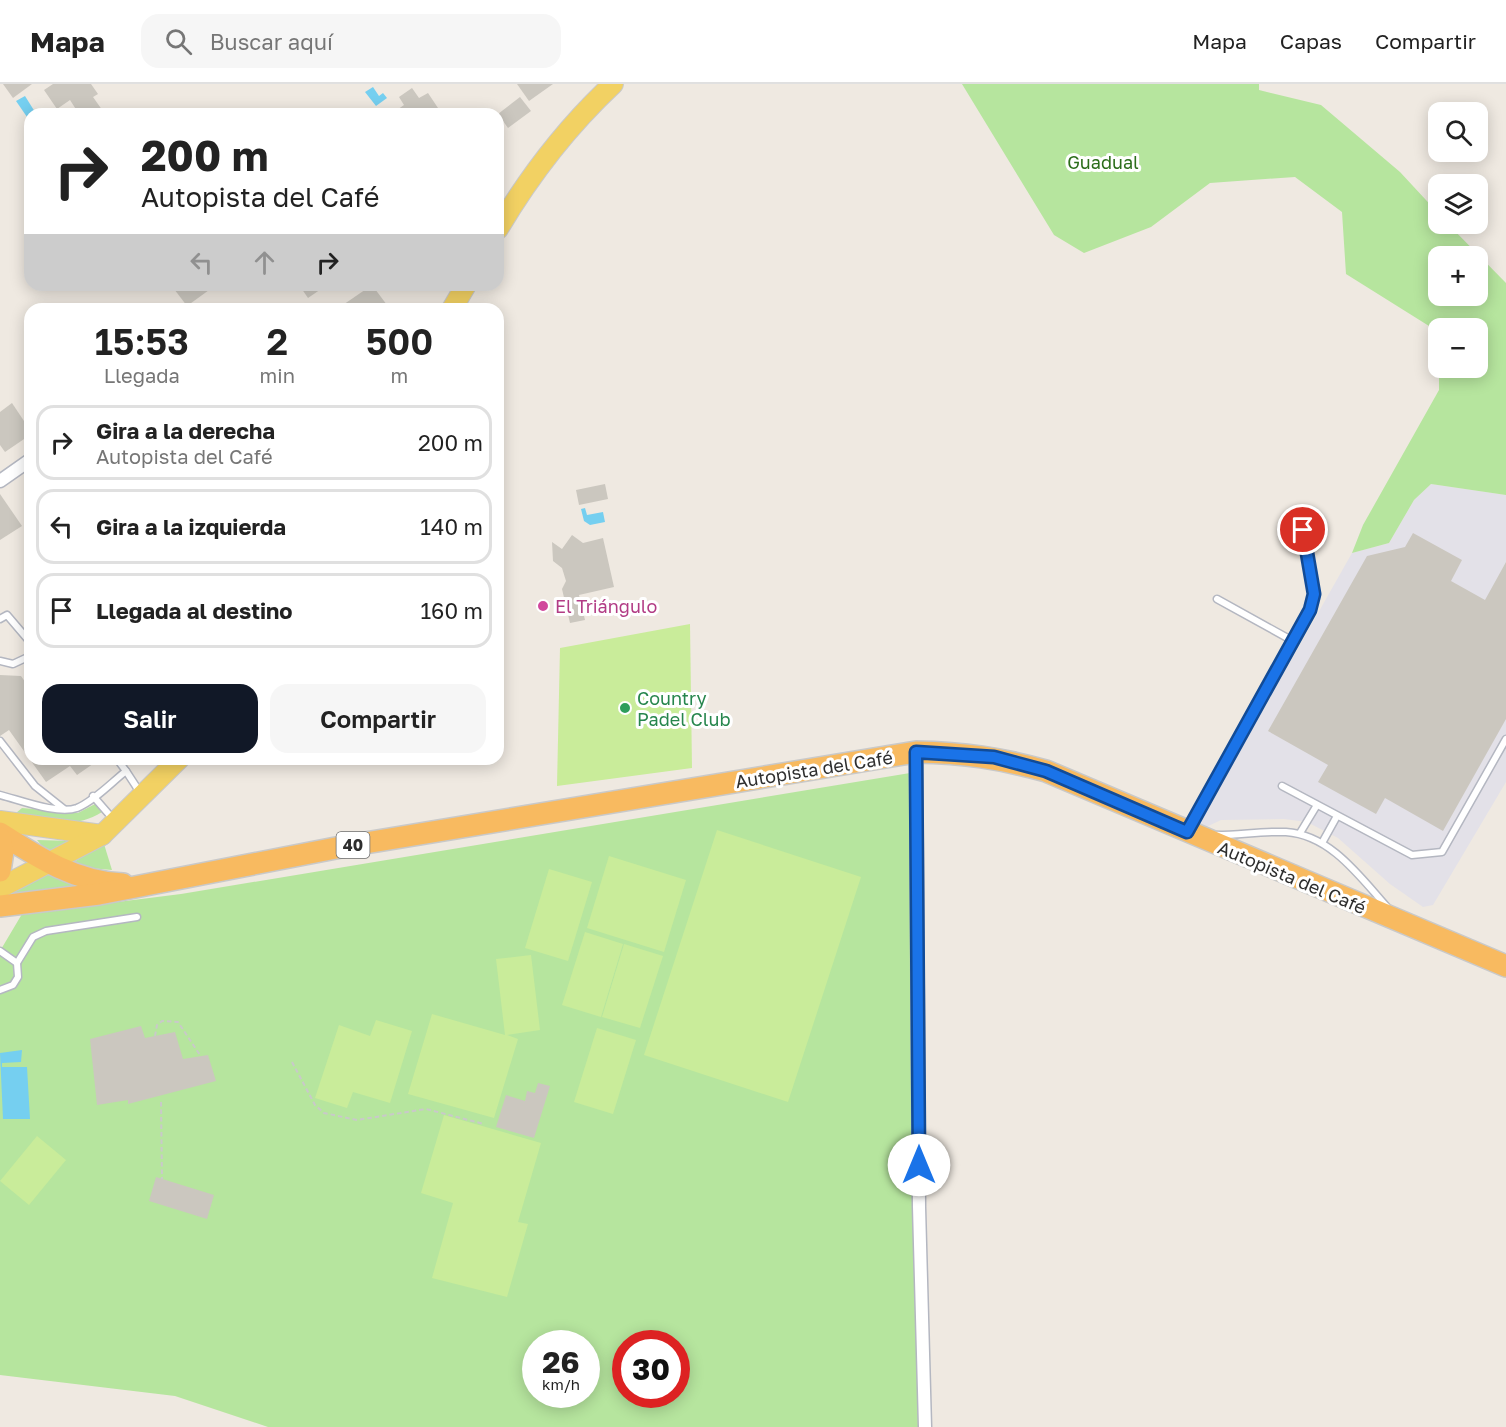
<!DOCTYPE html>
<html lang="es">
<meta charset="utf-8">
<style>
body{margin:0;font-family:"Golos Text",sans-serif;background:#f6f6f6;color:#222;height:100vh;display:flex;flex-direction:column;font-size:22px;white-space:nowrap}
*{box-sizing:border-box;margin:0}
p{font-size:20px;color:#767676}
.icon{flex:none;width:33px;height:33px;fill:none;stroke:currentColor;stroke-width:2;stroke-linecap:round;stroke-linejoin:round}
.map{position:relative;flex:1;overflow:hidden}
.details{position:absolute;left:24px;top:219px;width:480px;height:462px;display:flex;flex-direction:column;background:#fff;border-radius:18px;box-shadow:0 3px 15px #0003}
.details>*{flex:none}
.guide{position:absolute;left:24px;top:24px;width:480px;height:183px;border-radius:18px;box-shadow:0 3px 15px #0003;background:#fff;color:#222;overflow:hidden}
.controls{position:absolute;left:1428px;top:18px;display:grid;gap:12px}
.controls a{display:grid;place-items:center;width:60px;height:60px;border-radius:12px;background:#fff;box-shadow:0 3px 15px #0003;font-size:30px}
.speed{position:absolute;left:522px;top:1246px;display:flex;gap:12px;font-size:30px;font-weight:700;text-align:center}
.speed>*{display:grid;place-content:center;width:78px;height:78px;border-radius:50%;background:#fff;box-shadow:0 3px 15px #0003;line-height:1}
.speed small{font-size:15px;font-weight:400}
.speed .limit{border:9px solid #d22;background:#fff;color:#111}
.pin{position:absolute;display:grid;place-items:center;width:51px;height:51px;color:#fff;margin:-26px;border:3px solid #fff;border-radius:50%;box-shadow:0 2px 6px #0007}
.me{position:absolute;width:66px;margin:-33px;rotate:0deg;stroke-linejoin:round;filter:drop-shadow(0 0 4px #0008)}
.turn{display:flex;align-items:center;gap:21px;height:126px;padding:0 18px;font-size:27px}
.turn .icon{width:78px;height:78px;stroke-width:2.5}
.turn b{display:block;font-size:42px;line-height:51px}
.lanes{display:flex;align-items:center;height:57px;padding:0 18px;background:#0003;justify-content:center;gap:30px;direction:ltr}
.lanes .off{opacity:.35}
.eta{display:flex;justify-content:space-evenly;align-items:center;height:102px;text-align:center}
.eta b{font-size:36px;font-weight:600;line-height:42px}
.cta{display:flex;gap:12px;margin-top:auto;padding:12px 18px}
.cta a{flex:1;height:69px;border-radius:18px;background:#111827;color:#fff;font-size:24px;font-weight:600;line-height:69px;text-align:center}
.cta a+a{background:#f6f6f6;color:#222}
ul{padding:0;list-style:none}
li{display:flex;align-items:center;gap:18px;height:75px;margin:0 12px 9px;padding:0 6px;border:3px solid #e0e0e0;border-radius:18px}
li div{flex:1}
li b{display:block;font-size:22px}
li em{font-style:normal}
header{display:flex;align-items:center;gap:36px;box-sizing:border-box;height:84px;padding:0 30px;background:#fff;border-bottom:2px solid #e0e0e0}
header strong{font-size:28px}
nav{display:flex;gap:33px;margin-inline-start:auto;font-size:21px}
.search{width:420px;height:54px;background:#f6f6f6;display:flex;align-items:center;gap:15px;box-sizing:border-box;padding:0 21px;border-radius:18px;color:#767676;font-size:22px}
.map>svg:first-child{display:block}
.industrial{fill:#e3e1e8}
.green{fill:#b6e59e;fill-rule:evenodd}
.pitch{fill:#c9ec9a}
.water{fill:#75cff0}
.building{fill:#cbc7bf}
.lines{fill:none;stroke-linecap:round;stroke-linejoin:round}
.service-casing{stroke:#b4b7c1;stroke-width:9}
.minor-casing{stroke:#b4b7c1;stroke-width:15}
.primary-casing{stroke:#c9c9c9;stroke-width:22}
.trunk-casing{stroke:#c9c9c9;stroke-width:24}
.path{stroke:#c9c9c9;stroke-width:2;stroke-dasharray:4.5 3;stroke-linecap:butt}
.service{stroke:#fff;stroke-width:6}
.minor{stroke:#fff;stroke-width:12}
.primary{stroke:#f2d163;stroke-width:20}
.trunk{stroke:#f8ba60;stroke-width:21}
.route-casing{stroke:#114b97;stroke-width:15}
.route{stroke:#1a73e8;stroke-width:10}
.hotel-dot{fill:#d1479c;stroke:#fff;stroke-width:2}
.leisure-dot{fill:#2e9e5b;stroke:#fff;stroke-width:2}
.labels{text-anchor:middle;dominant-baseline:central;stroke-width:6;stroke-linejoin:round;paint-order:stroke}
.shield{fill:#fff;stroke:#6d6d6d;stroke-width:1.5}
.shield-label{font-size:16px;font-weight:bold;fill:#2e2e2e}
.park-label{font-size:18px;fill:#2c6e1b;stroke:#fff}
.hotel-label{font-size:18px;fill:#b23c85;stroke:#fff;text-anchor:start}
.leisure-label{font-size:18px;fill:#27864d;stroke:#fff;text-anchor:start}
.street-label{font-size:18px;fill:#2e2e2e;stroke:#fff}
</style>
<header>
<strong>Mapa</strong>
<div class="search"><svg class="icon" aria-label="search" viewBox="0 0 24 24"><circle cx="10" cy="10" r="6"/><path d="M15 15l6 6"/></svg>Buscar aquí</div>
<nav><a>Mapa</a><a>Capas</a><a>Compartir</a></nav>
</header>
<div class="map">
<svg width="1506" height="1343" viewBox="0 0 1506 1343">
<rect width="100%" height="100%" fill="#efe9e1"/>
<polygon class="industrial" points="1431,400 1506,411 1506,698 1433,821 1423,823 1390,800 1338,754 1307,738 1284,735 1221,736 1204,744 1198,741 1352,469 1389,459 1414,416"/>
<g class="green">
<path d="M962,0H1259V6L1321,21L1400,88L1438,129V140H1448L1506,199V411L1431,400L1414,416L1389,459L1352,469L1363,441L1439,306V284H1478V244H1438V283L1437,247L1346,190L1342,128L1295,93L1210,99L1151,143L1084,169L1054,151ZM1478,172V212H1438V172Z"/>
<path d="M910,689L918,1343H268L175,1312L0,1291V867L22,830L181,810ZM536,1260H586V1311H536ZM626,1260H676V1311H626Z"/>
<path d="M95,720L102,728C73,746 46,737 16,729L22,724L78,729Z"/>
<polygon points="37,756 73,757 49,770"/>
<polygon points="104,760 112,786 67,782"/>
<polygon points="47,789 63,796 96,801 0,817 0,811"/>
</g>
<g class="pitch">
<polygon points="690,540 692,684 557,702 560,564"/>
<polygon points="717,746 861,793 788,1018 644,971"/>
<polygon points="609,772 686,796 664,868 587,844"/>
<polygon points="549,785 592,798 568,877 525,864"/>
<polygon points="585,848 623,860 601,933 562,921"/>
<polygon points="624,860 663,872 640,944 602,933"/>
<polygon points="531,871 540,946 507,951 518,955 494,1034 408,1010 432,930 505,951 496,875"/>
<polygon points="376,936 412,947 390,1019 353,1008 347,1024 315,1014 339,941 370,952"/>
<polygon points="597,944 636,956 613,1030 574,1018"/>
<polygon points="444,1031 541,1059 518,1138 528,1140 507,1213 432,1194 453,1119 421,1109"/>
<polygon points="37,1052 66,1076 29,1121 0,1097"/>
</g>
<g class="water">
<polygon points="373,3 379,12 383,9 387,14 376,22 365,8"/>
<polygon points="25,12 35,28 27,33 16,17"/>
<polygon points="585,424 587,431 603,428 605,438 590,441 584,437 581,425"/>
<polygon points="22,966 21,978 2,979 2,983 27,983 30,1035 3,1035 0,969"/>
</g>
<g class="building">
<polygon points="3,0 32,0 13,14"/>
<polygon points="53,0 91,0 98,10 93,13 105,30 79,30 70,16 57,25 44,6"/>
<polygon points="517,0 553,0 529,17"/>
<polygon points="412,4 419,14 428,9 442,30 391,30 404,21 399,13"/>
<polygon points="520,13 531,27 508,44 498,30"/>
<polygon points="171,201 216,201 187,222"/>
<polygon points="299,201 327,201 308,214"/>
<polygon points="372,201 390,225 337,225"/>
<polygon points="12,319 30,346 30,351 5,368 0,361 0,328"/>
<polygon points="605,400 608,415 579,421 576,406"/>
<polygon points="0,410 22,442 0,456"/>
<polygon points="1413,449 1462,476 1451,497 1485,516 1506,478 1506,635 1443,747 1385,714 1376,730 1318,698 1328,681 1268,647 1367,472 1405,463"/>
<polygon points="572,451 583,459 603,454 614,503 579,511 585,536 570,539 562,505 566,497 562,484 553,477 552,458 562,465"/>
<polygon points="0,591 21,592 30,605 30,675 100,675 77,691 70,682 46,698 9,646 0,652"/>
<polygon points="141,942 145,954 175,948 183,975 208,971 216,997 128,1020 128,1016 97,1021 90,955"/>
<polygon points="538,999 550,1002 534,1054 496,1043 506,1011 525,1017 527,1007 535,1009"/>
<polygon points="156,1093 214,1111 207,1135 149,1117"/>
</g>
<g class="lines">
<defs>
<g id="service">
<polyline points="1217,515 1293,557"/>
<polyline points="0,535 7,531 30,558"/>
<polyline points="0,577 13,580 30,572"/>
<polyline points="0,657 35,702 64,725"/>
<polyline points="117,675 126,687"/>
<polyline points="1282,702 1412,771 1442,768 1506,655"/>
<path d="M0,711C20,716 58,731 77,724C94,717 111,699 126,687L141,710"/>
<polyline points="93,712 113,735"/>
<polyline points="1191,743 1309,526 1314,510 1303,446"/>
<polyline points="1300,749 1317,721"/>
<path d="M1217,751C1240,751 1263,747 1286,748C1331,751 1360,793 1388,824"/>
<polyline points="1322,759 1337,732"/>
<polyline points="0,867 17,879 33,853 46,847 137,833"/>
<polyline points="0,906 13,901 18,893 17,879"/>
</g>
<g id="minor">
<polyline points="0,397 30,376"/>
<polyline points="916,668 919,1123 925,1343"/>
</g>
<g id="primary">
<path d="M498,145C530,91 567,43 613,0"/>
<polyline points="452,225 466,201"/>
<polyline points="0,737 102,751"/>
<polyline points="0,804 102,751 179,675"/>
</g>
<g id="trunk">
<path d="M0,749C39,774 76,798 123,800"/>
<polyline points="0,754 3,767 0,787"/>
<path d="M0,822L99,810L341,763L916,668C965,669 999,674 1046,687L1506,882"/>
</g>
</defs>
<use href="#service" class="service-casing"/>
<use href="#minor" class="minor-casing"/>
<use href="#primary" class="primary-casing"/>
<use href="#trunk" class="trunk-casing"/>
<g class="path">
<polyline points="155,952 157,941 162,937 178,938 200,971"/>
<polyline points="292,978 315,1021 324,1029 357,1036 426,1025 484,1040"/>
<polyline points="161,1018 162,1095"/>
</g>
<use href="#service" class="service"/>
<use href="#minor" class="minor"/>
<use href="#primary" class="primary"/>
<use href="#trunk" class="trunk"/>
</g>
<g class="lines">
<defs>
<polyline id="route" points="919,1081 916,668 994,673 1046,687 1187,748 1310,526 1314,510 1303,446"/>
</defs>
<use href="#route" class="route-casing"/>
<use href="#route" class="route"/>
</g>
<circle class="hotel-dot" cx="543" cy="522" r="6"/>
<circle class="leisure-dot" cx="625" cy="624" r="6"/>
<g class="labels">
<rect class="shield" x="336.5" y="748" width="33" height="26" rx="4.5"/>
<g class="shield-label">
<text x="353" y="761">40</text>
</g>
<g class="park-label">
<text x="1103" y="78">Guadual</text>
</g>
<g class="hotel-label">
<text x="555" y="522">El Triángulo</text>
</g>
<g class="leisure-label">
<text x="637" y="614">Country<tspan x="637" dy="21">Padel Club</tspan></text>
</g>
<g class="street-label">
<text transform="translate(814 685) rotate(-9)">Autopista del Café</text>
<text transform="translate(1292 793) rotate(23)">Autopista del Café</text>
</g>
</g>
</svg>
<div class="controls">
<a><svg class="icon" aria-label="search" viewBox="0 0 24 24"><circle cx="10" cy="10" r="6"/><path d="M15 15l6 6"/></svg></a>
<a><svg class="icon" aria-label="layers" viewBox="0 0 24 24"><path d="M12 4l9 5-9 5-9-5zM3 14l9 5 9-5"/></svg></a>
<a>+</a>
<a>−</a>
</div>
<div class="speed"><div>26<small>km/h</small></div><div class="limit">30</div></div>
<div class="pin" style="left:1303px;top:446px;background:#d93025"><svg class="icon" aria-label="arrive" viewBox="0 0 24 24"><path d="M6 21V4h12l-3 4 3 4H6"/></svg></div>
<svg class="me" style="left:919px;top:1081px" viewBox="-20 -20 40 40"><circle r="19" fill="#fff"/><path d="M0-13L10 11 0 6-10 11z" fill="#1a73e8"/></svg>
<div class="guide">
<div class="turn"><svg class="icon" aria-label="right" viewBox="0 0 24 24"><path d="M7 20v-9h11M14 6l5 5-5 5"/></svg><div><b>200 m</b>Autopista del Café</div></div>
<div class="lanes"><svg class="icon off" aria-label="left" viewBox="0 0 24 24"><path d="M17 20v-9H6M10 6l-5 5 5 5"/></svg><svg class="icon off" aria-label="ahead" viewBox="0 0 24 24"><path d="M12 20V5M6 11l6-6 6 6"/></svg><svg class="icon" aria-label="right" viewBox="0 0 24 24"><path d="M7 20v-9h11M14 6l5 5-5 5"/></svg></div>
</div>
<section class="details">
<div class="eta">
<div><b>15:53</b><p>Llegada</p></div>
<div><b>2</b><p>min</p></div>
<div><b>500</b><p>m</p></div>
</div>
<ul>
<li><svg class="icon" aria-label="right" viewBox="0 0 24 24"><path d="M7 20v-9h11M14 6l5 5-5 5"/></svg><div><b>Gira a la derecha</b><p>Autopista del Café</p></div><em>200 m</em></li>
<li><svg class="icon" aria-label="left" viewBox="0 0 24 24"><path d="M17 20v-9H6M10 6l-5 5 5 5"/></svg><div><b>Gira a la izquierda</b></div><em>140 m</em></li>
<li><svg class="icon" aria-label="arrive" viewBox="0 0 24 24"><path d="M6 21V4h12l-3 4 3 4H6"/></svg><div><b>Llegada al destino</b></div><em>160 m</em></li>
</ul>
<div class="cta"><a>Salir</a><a>Compartir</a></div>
</section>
</div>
